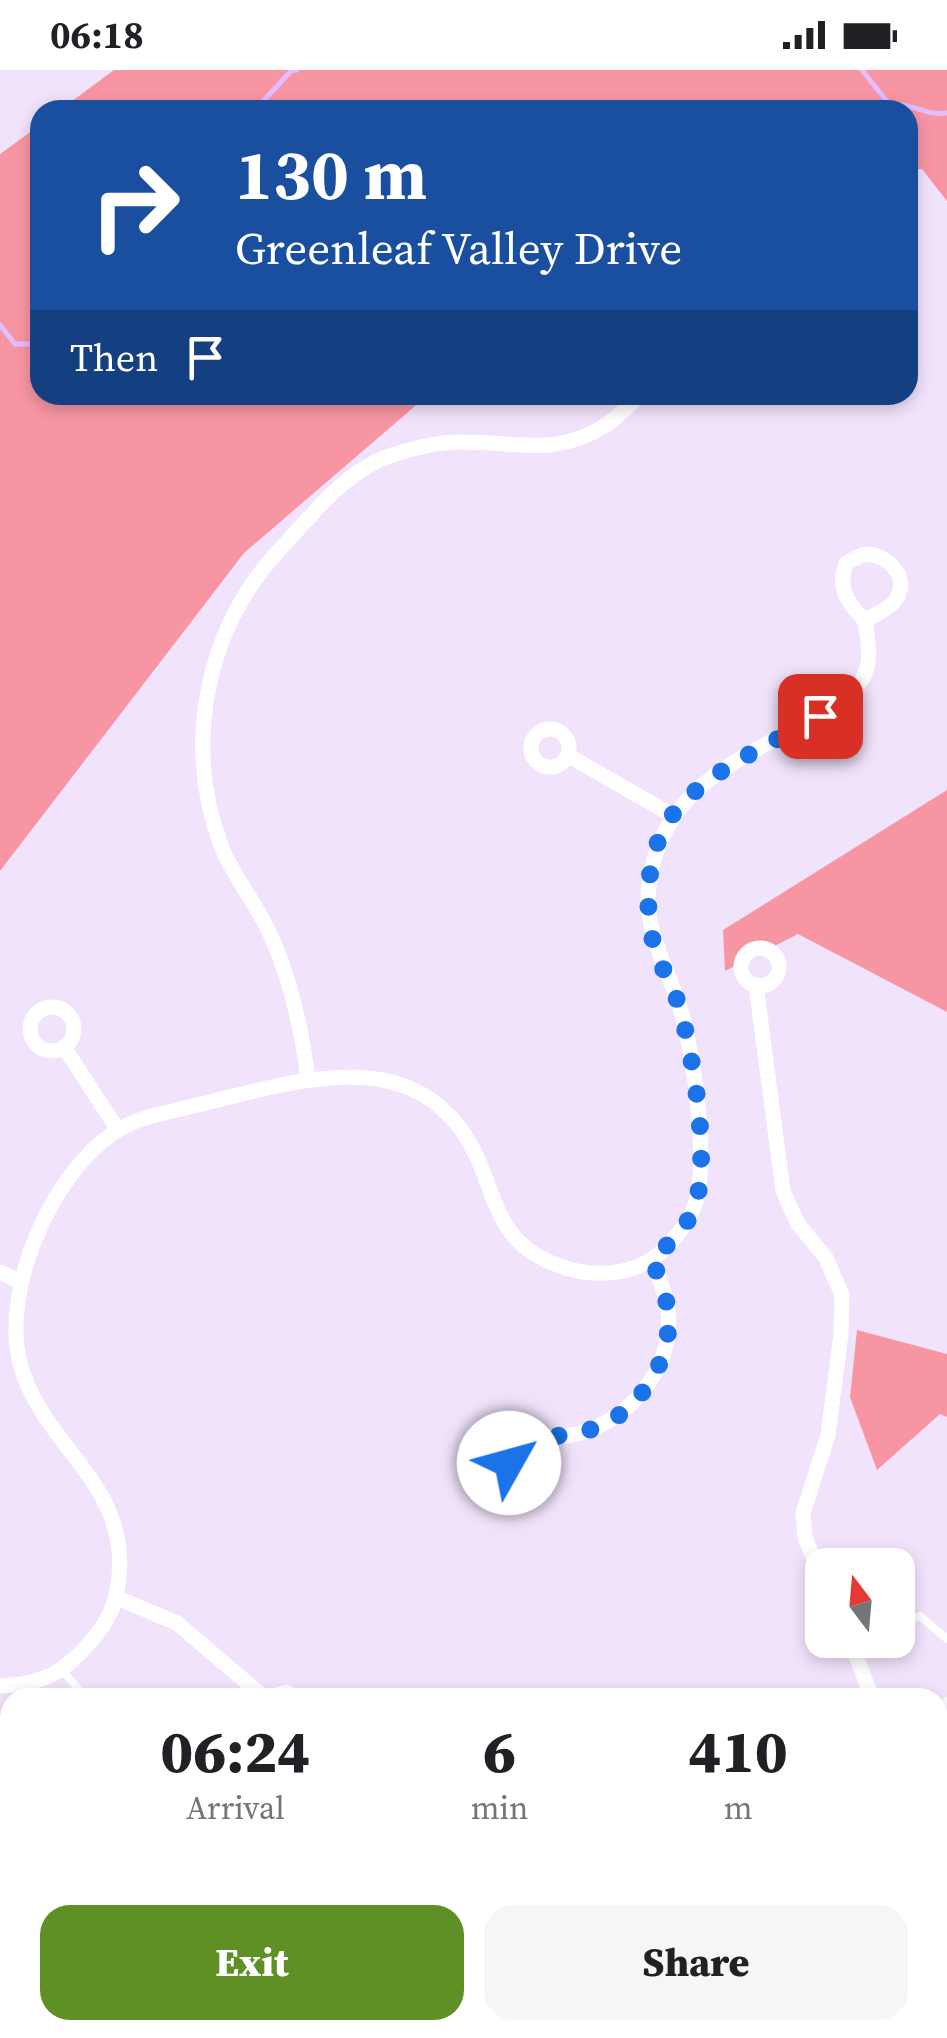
<!DOCTYPE html>
<style>
body{margin:0;font-family:"Source Serif 4",serif;background:#f6f6f6;color:#202124;height:100vh;display:flex;flex-direction:column;font-size:38px;white-space:nowrap}
*{box-sizing:border-box;margin:0}
p{font-size:32px;color:#757577}
.icon{flex:none;width:55px;height:55px;fill:none;stroke:currentColor;stroke-width:2;stroke-linecap:round;stroke-linejoin:round}
.map{position:relative;flex:1;overflow:hidden}
.panel{position:absolute;left:0px;top:1618px;width:948px;height:352px;display:flex;flex-direction:column;background:#fff;border-radius:30px 30px 0 0;box-shadow:0 5px 15px #0003}
.panel>*{flex:none}
.top-card{position:absolute;left:30px;top:30px;width:888px;height:305px;border-radius:30px;box-shadow:0 5px 15px #0003;background:#1a4fa0;color:#fff;overflow:hidden}
.needle{width:65px;rotate:344deg}
.tools{position:absolute;left:805px;top:1478px;display:grid;gap:20px}
.tools a{display:grid;place-items:center;width:110px;height:110px;border-radius:20px;background:#fff;box-shadow:0 5px 15px #0003;font-size:50px}
.pin{position:absolute;display:grid;place-items:center;width:85px;height:85px;color:#fff;margin:-42px;border-radius:20px;box-shadow:0 5px 15px #0006}
.me{position:absolute;width:110px;margin:-55px;rotate:52deg;stroke-linejoin:round;filter:drop-shadow(0 0 8px #0008)}
.turn{display:flex;align-items:center;gap:35px;height:210px;padding:0 40px;font-size:45px}
.turn .icon{width:130px;height:130px;stroke-width:2.5}
.turn b{display:block;font-size:70px;line-height:85px}
.then{display:flex;align-items:center;height:95px;padding:0 40px;background:#0003;gap:20px;font-size:38px}
.eta{display:flex;justify-content:space-evenly;align-items:center;height:170px;text-align:center}
.eta b{font-size:60px;font-weight:800;line-height:70px}
.cta{display:flex;gap:20px;margin-top:auto;padding:20px 40px}
.cta a{flex:1;height:115px;border-radius:30px;background:#5f9026;color:#fff;font-size:40px;font-weight:800;line-height:115px;text-align:center}
.cta a+a{background:#f6f6f6;color:#202124}
.status{display:flex;justify-content:space-between;align-items:center;height:70px;padding:0 50px;background:#fff;direction:ltr}
.status svg{height:28px;fill:currentColor}
.map>svg:first-child{display:block}
.green{fill:#f895a3}
.lines{fill:none;stroke-linecap:round;stroke-linejoin:round}
.stream{stroke:#e3bdfe;stroke-width:5}
.service{stroke:#fff;stroke-width:8}
.minor{stroke:#fff;stroke-width:15}
.tertiary{stroke:#fff;stroke-width:20}
.route{stroke:#1a73e8;stroke-width:18;stroke-dasharray:0 32.4}
</style>
<div class="status"><b>06:18</b><svg viewBox="0 0 49 12"><path d="M0 12V9h3v3zM5 12V6h3v6zM10 12V3h3v9zM15 12V0h3v12zM26 1h20v11H26zM47 4h2v5h-2z"/></svg></div>
<div class="map">
<svg width="947" height="1968" viewBox="0 0 947 1968">
<rect width="100%" height="100%" fill="#f1e3fc"/>
<g class="green">
<polygon points="114,0 947,0 947,131 922,99 908,100 908,40 60,40"/>
<polygon points="40,55 40,325 428,325 244,483 0,801 0,84"/>
<polygon points="947,720 947,942 798,864 725,901 723,860"/>
<polygon points="857,1260 947,1284 947,1347 940,1344 877,1400 850,1327"/>
</g>
<g class="lines">
<g class="stream">
<path d="M862,0L889,34C915,33 924,46 947,43"/>
<polyline points="255,40 291,1 297,0"/>
<polyline points="0,255 15,274 40,274"/>
</g>
<g class="service">
<polyline points="898,1554 920,1546 947,1569"/>
<polyline points="62,1600 86,1628"/>
<polyline points="938,1637 947,1631"/>
</g>
<g class="minor">
<path d="M864,484C888,484 914,509 893,533C886,540 874,545 865,551C847,531 837,520 846,493Z"/>
<circle cx="550" cy="678" r="19"/>
<polyline points="569,686 672,745"/>
<circle cx="760" cy="897" r="19"/>
<polyline points="756,915 783,1121 798,1154 826,1188 842,1225 841,1264 828,1365 803,1443 805,1467 822,1509"/>
<circle cx="52" cy="959" r="22"/>
<polyline points="64,977 118,1060"/>
<path d="M308,1010C302,960 291,910 270,864C257,834 234,808 222,778C182,674 206,556 283,476C315,442 346,400 392,385C414,378 436,372 459,372C514,371 555,388 606,355C618,347 629,335 640,325"/>
<polyline points="0,1202 19,1211"/>
<circle cx="506" cy="1371" r="21"/>
<path d="M527,1367C540,1367 553,1368 566,1366C624,1358 675,1301 668,1241C666,1224 658,1206 652,1189"/>
<polyline points="117,1528 177,1553 265,1628"/>
<polyline points="850,1570 872,1628"/>
<path d="M0,1616C47,1614 68,1600 97,1564C111,1546 117,1529 119,1506C128,1411 42,1377 20,1293C1,1219 52,1103 115,1062C136,1048 161,1044 185,1038C296,1012 431,960 484,1104C501,1150 510,1178 560,1196C592,1208 633,1206 660,1183C672,1172 685,1157 692,1142C712,1101 693,978 679,934C661,882 638,852 653,793C676,708 751,685 820,645C839,635 857,623 865,603C872,587 867,567 865,551"/>
<polyline points="268,1628 286,1622 299,1628"/>
<polyline points="353,1968 355,1960"/>
</g>
<g class="tertiary">
<polyline points="0,1816 10,1829"/>
<polyline points="112,1960 118,1968"/>
</g>
</g>
<g class="lines">
<path class="route" d="M509,1393L525,1381L527,1368C555,1366 584,1366 610,1351C646,1330 673,1284 668,1241C666,1224 658,1206 652,1189C667,1176 683,1161 692,1143C713,1101 693,985 680,939C674,917 660,897 654,875C643,835 647,776 674,743C713,696 769,676 820,646"/>
</g>
</svg>
<div class="tools">
<a><svg class="needle" viewBox="-14 -14 28 28"><path d="M0-13l5 13h-10z" fill="#e53935"/><path d="M0 13l5-13h-10z" fill="#757577"/></svg></a>
</div>
<div class="pin" style="left:820px;top:646px;background:#d93025"><svg class="icon" aria-label="arrive" viewBox="0 0 24 24"><path d="M6 21V4h12l-3 4 3 4H6"/></svg></div>
<svg class="me" style="left:509px;top:1393px" viewBox="-20 -20 40 40"><circle r="19" fill="#fff"/><path d="M0-13L10 11 0 6-10 11z" fill="#1a73e8"/></svg>
<div class="top-card">
<div class="turn"><svg class="icon" aria-label="right" viewBox="0 0 24 24"><path d="M7 20v-9h11M14 6l5 5-5 5"/></svg><div><b>130 m</b>Greenleaf Valley Drive</div></div>
<div class="then">Then<svg class="icon" aria-label="arrive" viewBox="0 0 24 24"><path d="M6 21V4h12l-3 4 3 4H6"/></svg></div>
</div>
<section class="panel">
<div class="eta">
<div><b>06:24</b><p>Arrival</p></div>
<div><b>6</b><p>min</p></div>
<div><b>410</b><p>m</p></div>
</div>
<div class="cta"><a>Exit</a><a>Share</a></div>
</section>
</div>
